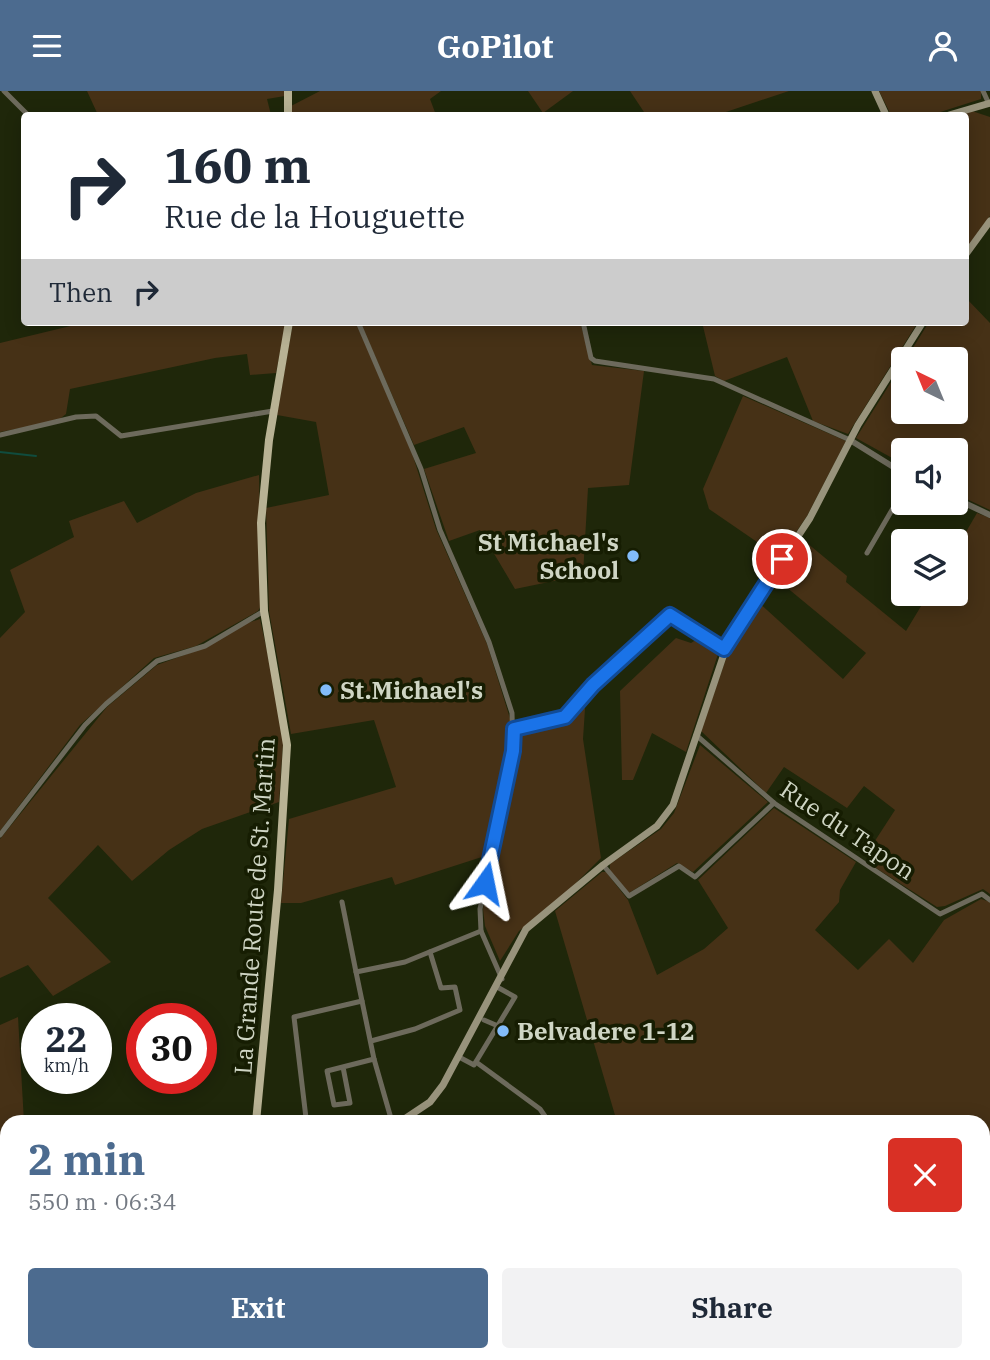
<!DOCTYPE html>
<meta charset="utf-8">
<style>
body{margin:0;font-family:"IBM Plex Serif",serif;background:#f2f2f3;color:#1f2937;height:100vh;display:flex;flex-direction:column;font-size:26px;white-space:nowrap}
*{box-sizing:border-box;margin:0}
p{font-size:23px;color:#747a83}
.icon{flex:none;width:38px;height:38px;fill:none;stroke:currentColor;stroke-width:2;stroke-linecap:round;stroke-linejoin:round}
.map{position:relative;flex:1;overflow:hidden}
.sheet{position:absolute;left:0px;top:1024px;width:990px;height:247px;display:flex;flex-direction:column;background:#fff;border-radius:21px 21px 0 0;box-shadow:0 4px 18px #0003}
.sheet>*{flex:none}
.guide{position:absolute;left:21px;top:21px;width:948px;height:214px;border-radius:7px;box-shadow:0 4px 18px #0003;background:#fff;color:#1f2937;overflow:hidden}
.needle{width:46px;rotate:317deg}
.tools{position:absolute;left:891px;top:256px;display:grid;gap:14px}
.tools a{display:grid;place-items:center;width:77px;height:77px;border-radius:7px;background:#fff;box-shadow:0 4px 18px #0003;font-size:35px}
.speed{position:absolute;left:21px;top:912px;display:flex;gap:14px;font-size:35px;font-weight:700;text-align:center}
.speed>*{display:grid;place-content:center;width:91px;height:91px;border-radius:50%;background:#fff;box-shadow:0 4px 18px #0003;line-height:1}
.speed small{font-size:18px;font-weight:400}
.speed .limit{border:10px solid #d22;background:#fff;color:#111}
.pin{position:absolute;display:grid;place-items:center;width:60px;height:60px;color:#fff;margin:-30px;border:4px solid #fff;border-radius:50%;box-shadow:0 2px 7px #0007}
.me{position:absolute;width:77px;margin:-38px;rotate:12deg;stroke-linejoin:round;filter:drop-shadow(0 0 5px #0008)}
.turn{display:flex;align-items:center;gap:24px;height:147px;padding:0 28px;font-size:32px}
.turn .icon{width:91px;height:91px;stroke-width:2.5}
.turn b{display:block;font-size:49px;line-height:60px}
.then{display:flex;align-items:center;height:66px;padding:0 28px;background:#0003;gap:14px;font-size:26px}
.round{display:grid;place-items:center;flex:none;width:74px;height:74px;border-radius:7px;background:#f2f2f3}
.head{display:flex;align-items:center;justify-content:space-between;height:119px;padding:0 28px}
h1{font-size:42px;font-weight:700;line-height:52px;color:#4c6b8f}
.primary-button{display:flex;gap:14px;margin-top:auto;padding:14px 28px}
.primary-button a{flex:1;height:80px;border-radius:7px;background:#4c6b8f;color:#fff;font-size:28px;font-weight:700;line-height:80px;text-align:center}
.primary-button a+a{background:#f2f2f3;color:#1f2937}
header{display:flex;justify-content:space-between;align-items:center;height:91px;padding:0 28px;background:#4c6b8f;color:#fff;font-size:32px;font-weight:700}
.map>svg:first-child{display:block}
.green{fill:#463116}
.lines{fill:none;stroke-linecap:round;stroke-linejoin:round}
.stream{stroke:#104c3e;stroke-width:2}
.minor{stroke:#6d6a5c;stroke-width:5}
.tertiary{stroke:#6d6a5c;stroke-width:6}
.secondary{stroke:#98937c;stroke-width:7}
.primary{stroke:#b8b294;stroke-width:8}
.route-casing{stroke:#114b97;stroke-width:18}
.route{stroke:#1a73e8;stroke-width:12}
.poi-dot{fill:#82bcfa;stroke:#161d02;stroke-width:2.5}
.labels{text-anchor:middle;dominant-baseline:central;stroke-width:7;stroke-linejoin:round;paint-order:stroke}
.poi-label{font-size:24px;font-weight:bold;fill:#cfd5c4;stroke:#161d02;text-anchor:start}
.street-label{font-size:24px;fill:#cfd5c4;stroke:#161d02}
</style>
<header><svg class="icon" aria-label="menu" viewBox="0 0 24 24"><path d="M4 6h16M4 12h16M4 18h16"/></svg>GoPilot<svg class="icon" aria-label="person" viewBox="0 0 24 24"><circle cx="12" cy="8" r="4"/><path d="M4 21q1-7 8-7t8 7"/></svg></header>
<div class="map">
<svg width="990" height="1269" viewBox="0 0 990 1269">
<rect width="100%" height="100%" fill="#1f270a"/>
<g class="green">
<polygon points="87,0 284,0 285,5 267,8 271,24 98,24"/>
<polygon points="320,0 441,0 430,8 436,24 292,24 291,15"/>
<polygon points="528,0 573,0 543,22"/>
<polygon points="630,0 789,0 717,24 646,24"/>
<polygon points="879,0 981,0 981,8 931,24 891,24"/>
<polygon points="972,20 990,26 990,125 966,158 966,24 958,24"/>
<polygon points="966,207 990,232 990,419 956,403 956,359 903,359 903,373 856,347 903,272 903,320 956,320 956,268 906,268 929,231 966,231"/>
<polygon points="87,231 286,231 276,282 250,284 247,263 215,267 70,298 66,323 57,330 0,341 0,252"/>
<polygon points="293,231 356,231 412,362 436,438 487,553 512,634 488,764 395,794 392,786 301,812 281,812 289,728 396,696 374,629 291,643 269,520 266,417 329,404 316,331 277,324"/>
<polygon points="360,231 580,231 592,274 644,280 629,394 588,397 583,484 515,498 480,439 449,450 424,378 476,362 464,336 414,354"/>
<polygon points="702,231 918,231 848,343 813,330 787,266 724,290 715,285"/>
<polygon points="743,305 846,350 807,425 779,466 709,418 703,398"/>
<polygon points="259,384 261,515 258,520 196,555 154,567 80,634 0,740 0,547 25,521 10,479 74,446 69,430 124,410 137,432 196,402"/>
<polygon points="977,422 990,427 990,803 983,798 945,815 937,816 868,772 869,759 895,719 864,695 847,717 784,676 766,702 701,640 729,559 757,510 843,588 866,562 774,486 801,447 847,485 846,491 906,540 929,502 956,502 956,458"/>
<polygon points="260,528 284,638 279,711 202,738 169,759 132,790 98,754 48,807 111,871 53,905 28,874 0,887 0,748 107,616 157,574 206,556 244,533"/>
<polygon points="676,547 691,552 699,547 719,560 686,661 652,642 633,689 622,689 620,600"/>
<polygon points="582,612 585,618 583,648 601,767 566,802 519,840 500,870 485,835 483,818 519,641 565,629"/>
<polygon points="700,654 768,711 693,781 677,772 629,802 610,780 610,773 661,738 674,722"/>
<polygon points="774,717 856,771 840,799 839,811 815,839 858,879 889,848 913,872 944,829 981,808 990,811 990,1269 984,1269 980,1264 984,1264 984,1031 617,1031 555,820 602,781 606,781 628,809 657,884 704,858 728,837 698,789"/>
<polygon points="18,926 24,1031 7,1031 7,1052 0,1051 0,934"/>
<polygon points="489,1264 583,1264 578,1269 486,1269"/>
<polygon points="612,1264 974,1264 977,1269 614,1269"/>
</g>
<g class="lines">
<polyline class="stream" points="0,361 36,365"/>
<g class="minor">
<polyline points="4,0 28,24"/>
<polyline points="983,0 989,13"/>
<polyline points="358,231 421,378 440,439 489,551 512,622 513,660 480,818 481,840 502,888"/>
<polyline points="583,231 591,267 595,270 714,288 850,349"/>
<polyline points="0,344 76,326 96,325 121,345 273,320"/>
<polyline points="867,462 903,400"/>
<polyline points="514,638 565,626 593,594 670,524 724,558"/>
<polyline points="696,644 774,712 940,823 982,803 990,809"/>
<polyline points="0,744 85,634 106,613 157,570 205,555 264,520"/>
<polyline points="603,774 629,805 679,775 695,786 774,712"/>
<polyline points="342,811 356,881"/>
<polyline points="484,929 498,935"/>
<polyline points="371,950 415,938 460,919 455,896 441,897 430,861"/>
<polyline points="459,966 474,974 515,906 497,896"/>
<polyline points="476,971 540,1018 549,1031"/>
<polyline points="343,976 350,1012 334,1014 327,980 374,968"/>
<polyline points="306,1027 294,926 362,910"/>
<polyline points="392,1031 374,968 356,881 405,871 481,840"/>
<polyline points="0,1054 7,1056"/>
<polyline points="0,1127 7,1145"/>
<polyline points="0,1198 7,1189"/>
<polyline points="193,1264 197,1269"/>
<polyline points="230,1264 235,1269"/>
<polyline points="391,1264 397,1269"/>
<polyline points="0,1265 7,1269"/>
<polyline points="244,1269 256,1264"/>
<polyline points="449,1269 455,1264"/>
</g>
<g class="tertiary">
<polyline points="850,349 903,382"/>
<polyline points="956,408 990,424"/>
</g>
<g class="secondary">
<polyline points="875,0 886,24"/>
<polyline points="949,24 990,12"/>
<polyline points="966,163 990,130"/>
<polyline points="400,1031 430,1011 443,994 526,838 603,774 657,735 673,714 728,551 810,427 858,334 923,231"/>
</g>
<g class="primary">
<polyline points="288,24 288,0"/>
<polyline points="256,1031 278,799 287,654 264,520 261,432 269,349 289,231"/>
<polyline points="308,1264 311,1269"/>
<polyline points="139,1269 143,1264"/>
</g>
</g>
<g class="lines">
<defs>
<polyline id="route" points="485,792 513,660 514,638 565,626 593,594 670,524 724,558 782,468"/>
</defs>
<use href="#route" class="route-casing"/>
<use href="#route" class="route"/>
</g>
<g class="poi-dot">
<circle cx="633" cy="465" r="7"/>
<circle cx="326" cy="599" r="7"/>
<circle cx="503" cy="940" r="7"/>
</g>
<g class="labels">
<g class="poi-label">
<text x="619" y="451" text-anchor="end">St Michael's<tspan x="619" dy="28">School</tspan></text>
<text x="340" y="599">St.Michael's</text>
<text x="517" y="940">Belvadere 1-12</text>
</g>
<g class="street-label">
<text transform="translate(848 739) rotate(34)">Rue du Tapon</text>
<text transform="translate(254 815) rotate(-86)">La Grande Route de St. Martin</text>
</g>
</g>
</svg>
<div class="tools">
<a><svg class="needle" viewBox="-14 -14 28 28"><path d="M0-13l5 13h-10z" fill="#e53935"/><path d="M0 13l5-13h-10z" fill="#747a83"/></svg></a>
<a><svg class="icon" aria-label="sound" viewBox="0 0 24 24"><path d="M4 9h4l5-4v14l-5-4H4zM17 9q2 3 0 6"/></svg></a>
<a><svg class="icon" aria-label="layers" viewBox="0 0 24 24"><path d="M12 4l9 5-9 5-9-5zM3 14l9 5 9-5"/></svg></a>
</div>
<div class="speed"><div>22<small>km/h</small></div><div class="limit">30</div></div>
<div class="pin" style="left:782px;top:468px;background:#d93025"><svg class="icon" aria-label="arrive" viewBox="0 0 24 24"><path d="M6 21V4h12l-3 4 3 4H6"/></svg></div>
<svg class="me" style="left:485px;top:792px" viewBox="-20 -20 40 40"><path d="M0-17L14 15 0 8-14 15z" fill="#1a73e8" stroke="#fff" stroke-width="4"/></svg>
<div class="guide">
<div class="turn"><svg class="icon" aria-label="right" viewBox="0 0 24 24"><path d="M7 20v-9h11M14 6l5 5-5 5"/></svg><div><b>160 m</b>Rue de la Houguette</div></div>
<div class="then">Then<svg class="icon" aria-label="right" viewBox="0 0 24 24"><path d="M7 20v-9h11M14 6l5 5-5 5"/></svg></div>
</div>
<section class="sheet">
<div class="head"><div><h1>2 min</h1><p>550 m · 06:34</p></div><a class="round" style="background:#d93025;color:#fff"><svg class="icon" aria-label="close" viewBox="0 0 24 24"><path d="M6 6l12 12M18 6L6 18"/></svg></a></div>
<div class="primary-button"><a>Exit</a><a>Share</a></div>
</section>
</div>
